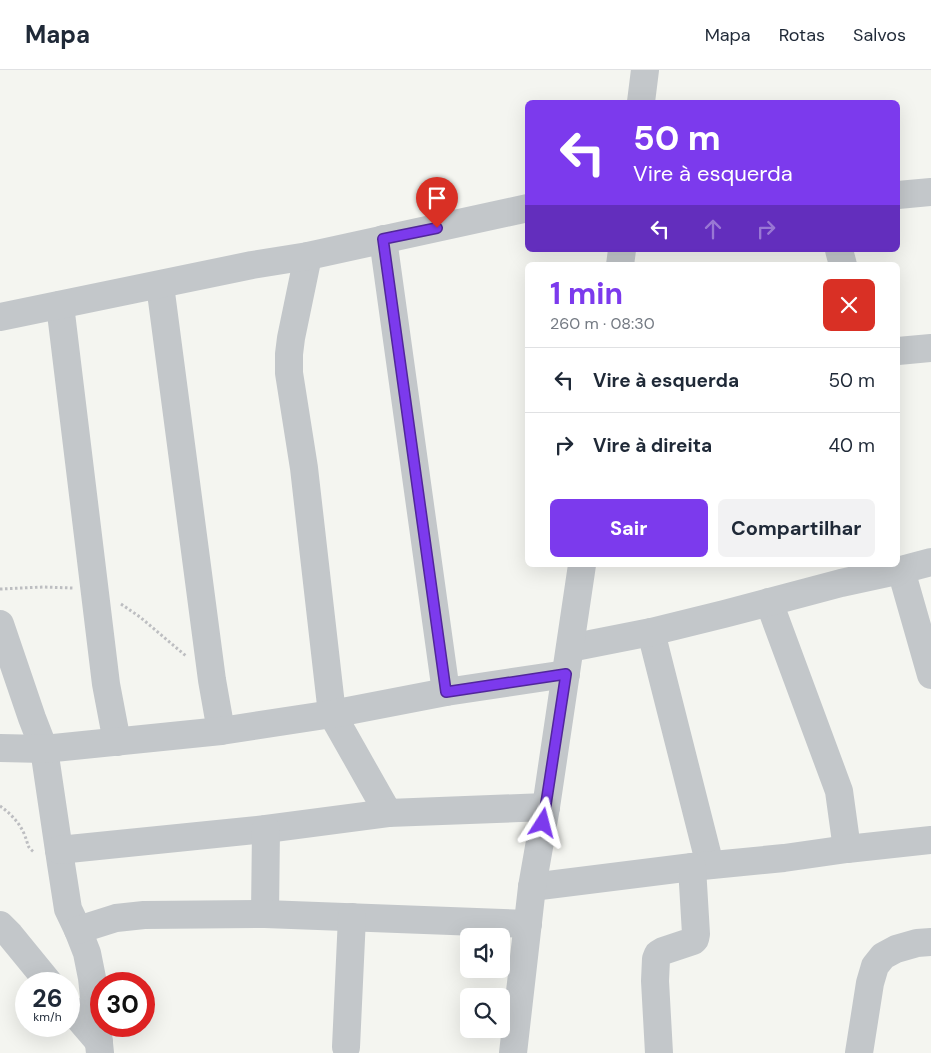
<!DOCTYPE html>
<html lang="pt">
<meta charset="utf-8">
<style>
body{margin:0;font-family:"DM Sans",sans-serif;background:#f2f2f3;color:#1f2937;height:100vh;display:flex;flex-direction:column;font-size:19px;white-space:nowrap}
*{box-sizing:border-box;margin:0}
p{font-size:16px;color:#747a83}
.icon{flex:none;width:28px;height:28px;fill:none;stroke:currentColor;stroke-width:2;stroke-linecap:round;stroke-linejoin:round}
.map{position:relative;flex:1;overflow:hidden}
.panel{position:absolute;left:525px;top:192px;width:375px;height:305px;display:flex;flex-direction:column;background:#fff;border-radius:8px;box-shadow:0 5px 20px #0002}
.panel>*{flex:none}
.top-card{position:absolute;left:525px;top:30px;width:375px;height:152px;border-radius:8px;box-shadow:0 5px 20px #0002;background:#7c3aed;color:#fff;overflow:hidden}
.buttons{position:absolute;left:460px;top:858px;display:grid;gap:10px}
.buttons a{display:grid;place-items:center;width:50px;height:50px;border-radius:8px;background:#fff;box-shadow:0 5px 20px #0002;font-size:25px}
.speed{position:absolute;left:15px;top:902px;display:flex;gap:10px;font-size:25px;font-weight:700;text-align:center}
.speed>*{display:grid;place-content:center;width:65px;height:65px;border-radius:50%;background:#fff;box-shadow:0 5px 20px #0002;line-height:1}
.speed small{font-size:12px;font-weight:400}
.speed .limit{border:8px solid #d22;background:#fff;color:#111}
.pin{position:absolute;display:grid;place-items:center;width:42px;height:42px;color:#fff;margin:-51px -21px;border-radius:50% 50% 50% 0;rotate:-45deg;box-shadow:0 0 5px #0007}
.pin .icon{rotate:45deg}
.me{position:absolute;width:55px;margin:-28px;rotate:9deg;stroke-linejoin:round;filter:drop-shadow(0 0 4px #0008)}
.turn{display:flex;align-items:center;gap:18px;height:105px;padding:0 25px;font-size:22px}
.turn .icon{width:65px;height:65px;stroke-width:2.5}
.turn b{display:block;font-size:35px;line-height:42px}
.lanes{display:flex;align-items:center;height:48px;padding:0 25px;background:#0003;justify-content:center;gap:25px;direction:ltr}
.lanes .off{opacity:.35}
.round{display:grid;place-items:center;flex:none;width:52px;height:52px;border-radius:8px;background:#f2f2f3}
.overview{display:flex;align-items:center;justify-content:space-between;height:85px;padding:0 25px}
h1{font-size:30px;font-weight:700;line-height:38px;color:#7c3aed}
.button{display:flex;gap:10px;margin-top:auto;padding:10px 25px}
.button a{flex:1;height:58px;border-radius:8px;background:#7c3aed;color:#fff;font-size:20px;font-weight:700;line-height:58px;text-align:center}
.button a+a{background:#f2f2f3;color:#1f2937}
ul{padding:0;list-style:none}
li{display:flex;align-items:center;gap:15px;height:65px;padding:0 25px;border-top:1px solid #e0e1e3}
li div{flex:1}
li b{display:block;font-size:19px}
li em{font-style:normal}
header{display:flex;align-items:center;gap:30px;box-sizing:border-box;height:70px;padding:0 25px;background:#fff;border-bottom:1px solid #e0e1e3}
header strong{font-size:24px}
nav{display:flex;gap:28px;margin-inline-start:auto;font-size:18px}
.map>svg:first-child{display:block}
.lines{fill:none;stroke-linecap:round;stroke-linejoin:round}
.path{stroke:#bdbec1;stroke-width:3;stroke-dasharray:2.5 2.5;stroke-linecap:butt}
.minor{stroke:#c3c7ca;stroke-width:28}
.route-casing{stroke:#51269a;stroke-width:12}
.route{stroke:#7c3aed;stroke-width:9}
</style>
<header>
<strong>Mapa</strong>
<nav><a>Mapa</a><a>Rotas</a><a>Salvos</a></nav>
</header>
<div class="map">
<svg width="931" height="983" viewBox="0 0 931 983">
<rect width="100%" height="100%" fill="#f4f5f0"/>
<g class="lines">
<g class="path">
<polyline points="0,519 43,517 73,518"/>
<polyline points="121,534 140,547 186,586"/>
<path d="M0,736C11,744 20,753 25,766C29,776 26,776 35,783"/>
</g>
<g class="minor">
<polyline points="641,32 645,0"/>
<polyline points="898,125 931,122"/>
<polyline points="383,169 446,622"/>
<polyline points="839,180 843,195"/>
<polyline points="308,186 291,268 289,284 289,303 304,398 332,644 388,743"/>
<polyline points="620,195 622,180"/>
<polyline points="160,215 212,610 221,661"/>
<polyline points="60,235 106,614 117,672"/>
<polyline points="0,247 252,195 308,186 528,138"/>
<polyline points="898,281 931,278"/>
<polyline points="901,500 931,605"/>
<polyline points="769,532 839,721 847,779"/>
<polyline points="0,554 32,648 44,679 61,794 68,839 78,860 87,883 92,908 100,983"/>
<polyline points="651,562 710,795"/>
<polyline points="570,578 651,562 724,544 841,513 901,500 931,492"/>
<polyline points="0,678 44,679 221,661 332,644 446,622 566,604"/>
<polyline points="59,780 266,759 388,743 546,737"/>
<polyline points="532,817 692,797 784,788 847,779 931,770"/>
<polyline points="265,844 266,759"/>
<polyline points="0,855 10,865 50,914"/>
<polyline points="78,860 116,848 144,845 265,844 528,854"/>
<polyline points="69,937 99,972"/>
<polyline points="346,977 352,847"/>
<polyline points="513,983 532,817 546,737 582,495"/>
<polyline points="659,983 655,911 656,889 658,884 663,881 693,871 695,869 696,864 692,797"/>
<polyline points="859,983 870,913 875,896 883,886 896,879 917,873 931,872"/>
</g>
</g>
<g class="lines">
<defs>
<polyline id="route" points="437,158 383,169 446,622 566,604 543,753"/>
</defs>
<use href="#route" class="route-casing"/>
<use href="#route" class="route"/>
</g>
</svg>
<div class="buttons">
<a><svg class="icon" aria-label="sound" viewBox="0 0 24 24"><path d="M4 9h4l5-4v14l-5-4H4zM17 9q2 3 0 6"/></svg></a>
<a><svg class="icon" aria-label="search" viewBox="0 0 24 24"><circle cx="10" cy="10" r="6"/><path d="M15 15l6 6"/></svg></a>
</div>
<div class="speed"><div>26<small>km/h</small></div><div class="limit">30</div></div>
<div class="pin" style="left:437px;top:158px;background:#d93025"><svg class="icon" aria-label="arrive" viewBox="0 0 24 24"><path d="M6 21V4h12l-3 4 3 4H6"/></svg></div>
<svg class="me" style="left:543px;top:753px" viewBox="-20 -20 40 40"><path d="M0-17L14 15 0 8-14 15z" fill="#7c3aed" stroke="#fff" stroke-width="4"/></svg>
<div class="top-card">
<div class="turn"><svg class="icon" aria-label="left" viewBox="0 0 24 24"><path d="M17 20v-9H6M10 6l-5 5 5 5"/></svg><div><b>50 m</b>Vire à esquerda</div></div>
<div class="lanes"><svg class="icon" aria-label="left" viewBox="0 0 24 24"><path d="M17 20v-9H6M10 6l-5 5 5 5"/></svg><svg class="icon off" aria-label="ahead" viewBox="0 0 24 24"><path d="M12 20V5M6 11l6-6 6 6"/></svg><svg class="icon off" aria-label="right" viewBox="0 0 24 24"><path d="M7 20v-9h11M14 6l5 5-5 5"/></svg></div>
</div>
<section class="panel">
<div class="overview"><div><h1>1 min</h1><p>260 m · 08:30</p></div><a class="round" style="background:#d93025;color:#fff"><svg class="icon" aria-label="close" viewBox="0 0 24 24"><path d="M6 6l12 12M18 6L6 18"/></svg></a></div>
<ul>
<li><svg class="icon" aria-label="left" viewBox="0 0 24 24"><path d="M17 20v-9H6M10 6l-5 5 5 5"/></svg><div><b>Vire à esquerda</b></div><em>50 m</em></li>
<li><svg class="icon" aria-label="right" viewBox="0 0 24 24"><path d="M7 20v-9h11M14 6l5 5-5 5"/></svg><div><b>Vire à direita</b></div><em>40 m</em></li>
</ul>
<div class="button"><a>Sair</a><a>Compartilhar</a></div>
</section>
</div>
